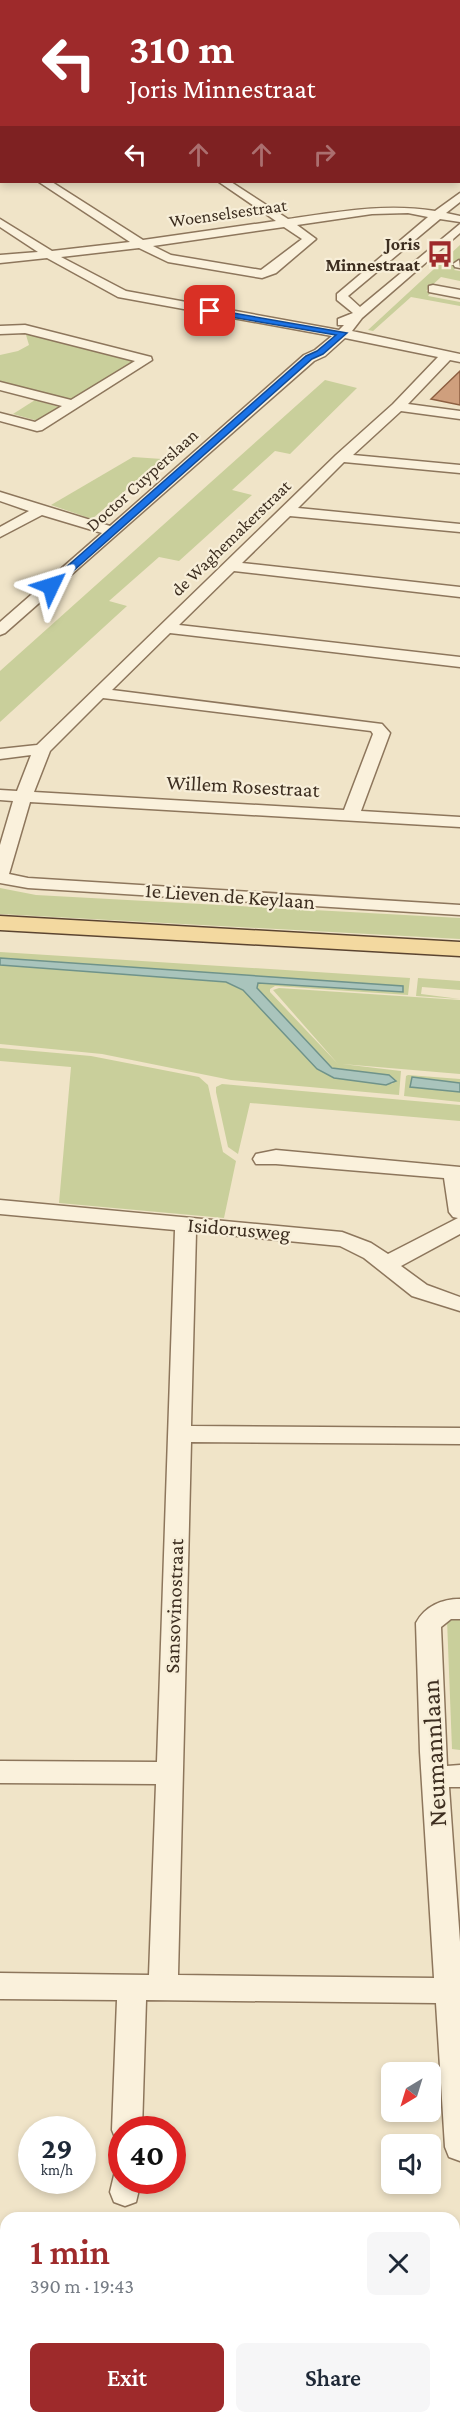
<!DOCTYPE html>
<meta charset="utf-8">
<style>
body{margin:0;font-family:"Crimson Pro",serif;background:#f6f6f7;color:#1f2937;height:100vh;display:flex;flex-direction:column;font-size:22px;white-space:nowrap}
*{box-sizing:border-box;margin:0}
p{font-size:20px;color:#747a83}
.icon{flex:none;width:33px;height:33px;fill:none;stroke:currentColor;stroke-width:2;stroke-linecap:round;stroke-linejoin:round}
.map{position:relative;flex:1;overflow:hidden}
.sheet{position:absolute;left:0px;top:2212px;width:460px;height:212px;display:flex;flex-direction:column;background:#fff;border-radius:18px 18px 0 0;box-shadow:0 3px 9px #0003}
.sheet>*{flex:none}
.banner{position:absolute;left:0px;top:0px;width:460px;height:183px;box-shadow:0 3px 9px #0003;background:#9e2a2b;color:#fff;overflow:hidden}
.needle{width:39px;rotate:218deg}
.buttons{position:absolute;left:381px;top:2062px;display:grid;gap:12px}
.buttons a{display:grid;place-items:center;width:60px;height:60px;border-radius:9px;background:#fff;box-shadow:0 3px 9px #0003;font-size:30px}
.speed{position:absolute;left:18px;top:2116px;display:flex;gap:12px;font-size:30px;font-weight:700;text-align:center}
.speed>*{display:grid;place-content:center;width:78px;height:78px;border-radius:50%;background:#fff;box-shadow:0 3px 9px #0003;line-height:1}
.speed small{font-size:15px;font-weight:400}
.speed .limit{border:9px solid #d22;background:#fff;color:#111}
.pin{position:absolute;display:grid;place-items:center;width:51px;height:51px;color:#fff;margin:-26px;border-radius:12px;box-shadow:0 3px 9px #0006}
.me{position:absolute;width:66px;margin:-33px;rotate:49deg;stroke-linejoin:round;filter:drop-shadow(0 0 4px #0008)}
.turn{display:flex;align-items:center;gap:21px;height:126px;padding:0 30px;font-size:27px}
.turn .icon{width:78px;height:78px;stroke-width:2.5}
.turn b{display:block;font-size:42px;line-height:51px}
.lanes{display:flex;align-items:center;height:57px;padding:0 30px;background:#0003;justify-content:center;gap:30px;direction:ltr}
.lanes .off{opacity:.35}
.round{display:grid;place-items:center;flex:none;width:63px;height:63px;border-radius:9px;background:#f6f6f7}
.headline{display:flex;align-items:center;justify-content:space-between;height:102px;padding:0 30px}
h1{font-size:36px;font-weight:600;line-height:45px;color:#9e2a2b}
.button{display:flex;gap:12px;margin-top:auto;padding:12px 30px}
.button a{flex:1;height:69px;border-radius:9px;background:#9e2a2b;color:#fff;font-size:24px;font-weight:600;line-height:69px;text-align:center}
.button a+a{background:#f6f6f7;color:#1f2937}
.map>svg:first-child{display:block}
.green{fill:#c9cf9b}
.water{fill:#a9c4bc;stroke:#6f938a;stroke-width:1.5}
.building{fill:#cf9f7d;stroke:#8d5f41;stroke-width:1.5}
.lines{fill:none;stroke-linecap:round;stroke-linejoin:round}
.minor-casing{stroke:#8d765c;stroke-width:3}
.major-casing{stroke:#5b4430;stroke-width:3}
.minor{fill:#faf1dc;fill-rule:evenodd}
.major{fill:#f3d9a0;fill-rule:evenodd}
.route{fill:#1a73e8;stroke:#114b97;stroke-width:1.5}
.labels{text-anchor:middle;dominant-baseline:central;stroke-width:4.5;stroke-linejoin:round;paint-order:stroke}
.far-street-label{font-size:18px;fill:#3d2e20;stroke:#f7eed8}
.far-poi-label{font-size:18px;font-weight:bold;fill:#3d2e20;stroke:#f7eed8;text-anchor:end}
.street-label{font-size:21px;fill:#3d2e20;stroke:#f7eed8}
.near-street-label{font-size:26px;fill:#3d2e20;stroke:#f7eed8}
</style>
<div class="map">
<svg width="460" height="2423" viewBox="0 0 460 2423">
<rect width="100%" height="100%" fill="#f0e4c8"/>
<g class="green">
<polygon points="460,245 460,261 454,270 460,271 460,281 441,277 426,291 431,292 428,296 460,302 460,306 411,297 373,331 368,330"/>
<polygon points="30,332 137,360 71,400 0,381 0,355 18,351 29,345 26,335"/>
<polygon points="325,380 357,388 290,454 275,451 232,490 252,495 179,561 159,557 109,601 127,606 0,722 0,671"/>
<polygon points="35,400 59,407 38,421 13,414"/>
<polygon points="133,457 162,459 92,519 51,505"/>
<polygon points="0,888 36,895 460,918 460,939 0,914"/>
<polygon points="0,952 410,978 408,995 275,986 270,989 270,992 338,1064 273,990 279,988 460,1000 460,1074 342,1064 401,1071 399,1095 231,1080 102,1054 0,1044 0,965 226,982 243,990 317,1069 334,1078 392,1084 396,1080 389,1075 333,1068 257,988 258,983 403,986 0,958"/>
<polygon points="418,978 460,981 460,990 422,987 421,994 460,999 416,996"/>
<polygon points="0,1048 91,1056 199,1077 208,1085 223,1152 236,1161 224,1218 59,1203 71,1067 0,1061"/>
<polygon points="408,1075 460,1079 460,1083 412,1077 410,1087 460,1092 460,1102 404,1096 406,1076"/>
<polygon points="222,1084 460,1105 460,1121 250,1103 238,1154 228,1147 216,1092 216,1087"/>
<polygon points="460,1619 460,1750 452,1749 447,1620"/>
</g>
<g class="water">
<polygon points="0,958 403,986 403,992 258,983 257,988 332,1068 389,1075 396,1081 386,1085 334,1078 317,1069 243,990 226,982 0,965"/>
<polygon points="412,1077 460,1083 460,1092 410,1087"/>
</g>
<polygon class="building" points="460,371 460,405 431,399"/>
<g class="lines">
<defs>
<g id="minor">
<polygon points="189,0 200,0 188,2"/>
<polygon points="316,0 328,0 315,2"/>
<polygon points="353,0 364,0 352,2"/>
<polygon points="450,0 460,0 460,1 449,2"/>
<polygon points="459,88 460,88 459,95"/>
<polygon points="0,92 2,92 0,99"/>
<rect x="459" y="133" width="1" height="6"/>
<rect x="0" y="157" width="2" height="6"/>
<path d="M39,182H52L143,240L276,221L219,182H231L288,219C338,212 385,203 435,211L460,193V202L446,213L460,216V222L440,219L348,296L360,307L460,224V233L362,318L352,331L460,354V362L450,360L408,404L460,411V419L401,411L353,455L460,465V473L344,462L298,508L460,524V532L290,516L242,563L460,587V597L234,571L179,625L460,657V667L170,633L112,690L382,724L390,733L361,811L460,817V827L30,802L9,874L28,878L460,905V915L28,888L0,883V845L13,801L0,800V790L17,791L31,755L0,759V749L37,745L336,455L393,404L438,357L345,338L325,356L314,361L5,633L0,635V622L102,533L42,515L0,537V527L29,511L0,501V492L110,526L304,355L315,350L332,336L118,297L47,258L0,263V255L38,252L0,227V219L52,251L130,242ZM408,213L428,217L337,294V300L353,313L338,319V325H344L339,330L126,291L61,257L139,248L168,262L262,278L276,273L316,239L297,225L372,214ZM284,227L302,239L261,270L171,255L153,246ZM103,698L371,731L373,734L344,810L34,792L50,751Z"/>
<polygon points="459,260 460,268 455,267 453,264"/>
<polygon points="433,285 460,290 460,298 429,292 429,286"/>
<polygon points="25,325 151,357 152,360 42,430 37,431 0,421 0,413 35,422 62,406 0,390 0,382 71,400 135,361 25,333 0,334 0,326"/>
<path d="M276,1150L460,1167V1234L401,1266L427,1285L460,1297V1311L412,1296L364,1258L340,1246L196,1232L191,1426L460,1428V1444L191,1442L178,1975L434,1978L420,1752L416,1623C425,1606 442,1599 460,1599V1619H451L441,1627L447,1766L460,1765V1787H449L460,1942V2161L449,2157L445,2147L436,2003L146,2000L142,2130H122V2142L116,2140L112,2130L117,2000L0,1999V1973L149,1975L156,1784L0,1783V1761L157,1762L175,1230L0,1214V1200L342,1232L371,1243L388,1254L458,1218L453,1217L449,1212L444,1178L276,1164H256L253,1159L256,1154Z"/>
<polygon points="122,2168 122,2181 141,2181 136,2202 125,2206 114,2202 110,2192 115,2171"/>
</g>
<g id="major">
<polygon points="87,0 101,0 86,2"/>
<polygon points="2,41 2,49 0,50 0,42"/>
<polygon points="0,916 460,942 460,956 0,930"/>
</g>
</defs>
<use href="#minor" class="minor-casing"/>
<use href="#major" class="major-casing"/>
<use href="#minor" class="minor"/>
<use href="#major" class="major"/>
</g>
<polygon class="route" points="210,309 347,333 323,354 312,359 54,588 47,588 47,584 306,356 317,351 336,335 207,313"/>
<defs>
<symbol id="bus-bare" viewBox="-9 -9 18 18"><path d="M-5-6H5V4H4V6H2V4H-2V6H-4V4H-5ZM-3.5-4V0h7V-4ZM-3.5 1.2v1.5H-2V1.2ZM2 1.2v1.5H3.5V1.2Z" fill="#9e2a2b" stroke="#f7eed8" stroke-width="2.5" paint-order="stroke"/></symbol>
</defs>
<g fill-rule="evenodd">
<use href="#bus-bare" x="421" y="235" width="38" height="38"/>
</g>
<g class="labels">
<g class="far-street-label">
<text transform="translate(228 213) rotate(-8)">Woenselsestraat</text>
<text transform="translate(142 480) rotate(-42)">Doctor Cuyperslaan</text>
<text transform="translate(231 538) rotate(-44)">de Waghemakerstraat</text>
</g>
<g class="far-poi-label">
<text x="420" y="244">Joris<tspan x="420" dy="21">Minnestraat</tspan></text>
</g>
<g class="street-label">
<text transform="translate(243 786) rotate(3)">Willem Rosestraat</text>
<text transform="translate(230 896) rotate(4)">1e Lieven de Keylaan</text>
<text transform="translate(239 1229) rotate(5)">Isidorusweg</text>
<text transform="translate(174 1606) rotate(-88)">Sansovinostraat</text>
</g>
<g class="near-street-label">
<text transform="translate(434 1753) rotate(-93)">Neumannlaan</text>
</g>
</g>
</svg>
<div class="buttons">
<a><svg class="needle" viewBox="-14 -14 28 28"><path d="M0-13l5 13h-10z" fill="#e53935"/><path d="M0 13l5-13h-10z" fill="#747a83"/></svg></a>
<a><svg class="icon" aria-label="sound" viewBox="0 0 24 24"><path d="M4 9h4l5-4v14l-5-4H4zM17 9q2 3 0 6"/></svg></a>
</div>
<div class="speed"><div>29<small>km/h</small></div><div class="limit">40</div></div>
<div class="pin" style="left:210px;top:311px;background:#d93025"><svg class="icon" aria-label="arrive" viewBox="0 0 24 24"><path d="M6 21V4h12l-3 4 3 4H6"/></svg></div>
<svg class="me" style="left:51px;top:586px" viewBox="-20 -20 40 40"><path d="M0-17L14 15 0 8-14 15z" fill="#1a73e8" stroke="#fff" stroke-width="4"/></svg>
<div class="banner">
<div class="turn"><svg class="icon" aria-label="left" viewBox="0 0 24 24"><path d="M17 20v-9H6M10 6l-5 5 5 5"/></svg><div><b>310 m</b>Joris Minnestraat</div></div>
<div class="lanes"><svg class="icon" aria-label="left" viewBox="0 0 24 24"><path d="M17 20v-9H6M10 6l-5 5 5 5"/></svg><svg class="icon off" aria-label="ahead" viewBox="0 0 24 24"><path d="M12 20V5M6 11l6-6 6 6"/></svg><svg class="icon off" aria-label="ahead" viewBox="0 0 24 24"><path d="M12 20V5M6 11l6-6 6 6"/></svg><svg class="icon off" aria-label="right" viewBox="0 0 24 24"><path d="M7 20v-9h11M14 6l5 5-5 5"/></svg></div>
</div>
<section class="sheet">
<div class="headline"><div><h1>1 min</h1><p>390 m · 19:43</p></div><a class="round"><svg class="icon" aria-label="close" viewBox="0 0 24 24"><path d="M6 6l12 12M18 6L6 18"/></svg></a></div>
<div class="button"><a>Exit</a><a>Share</a></div>
</section>
</div>
